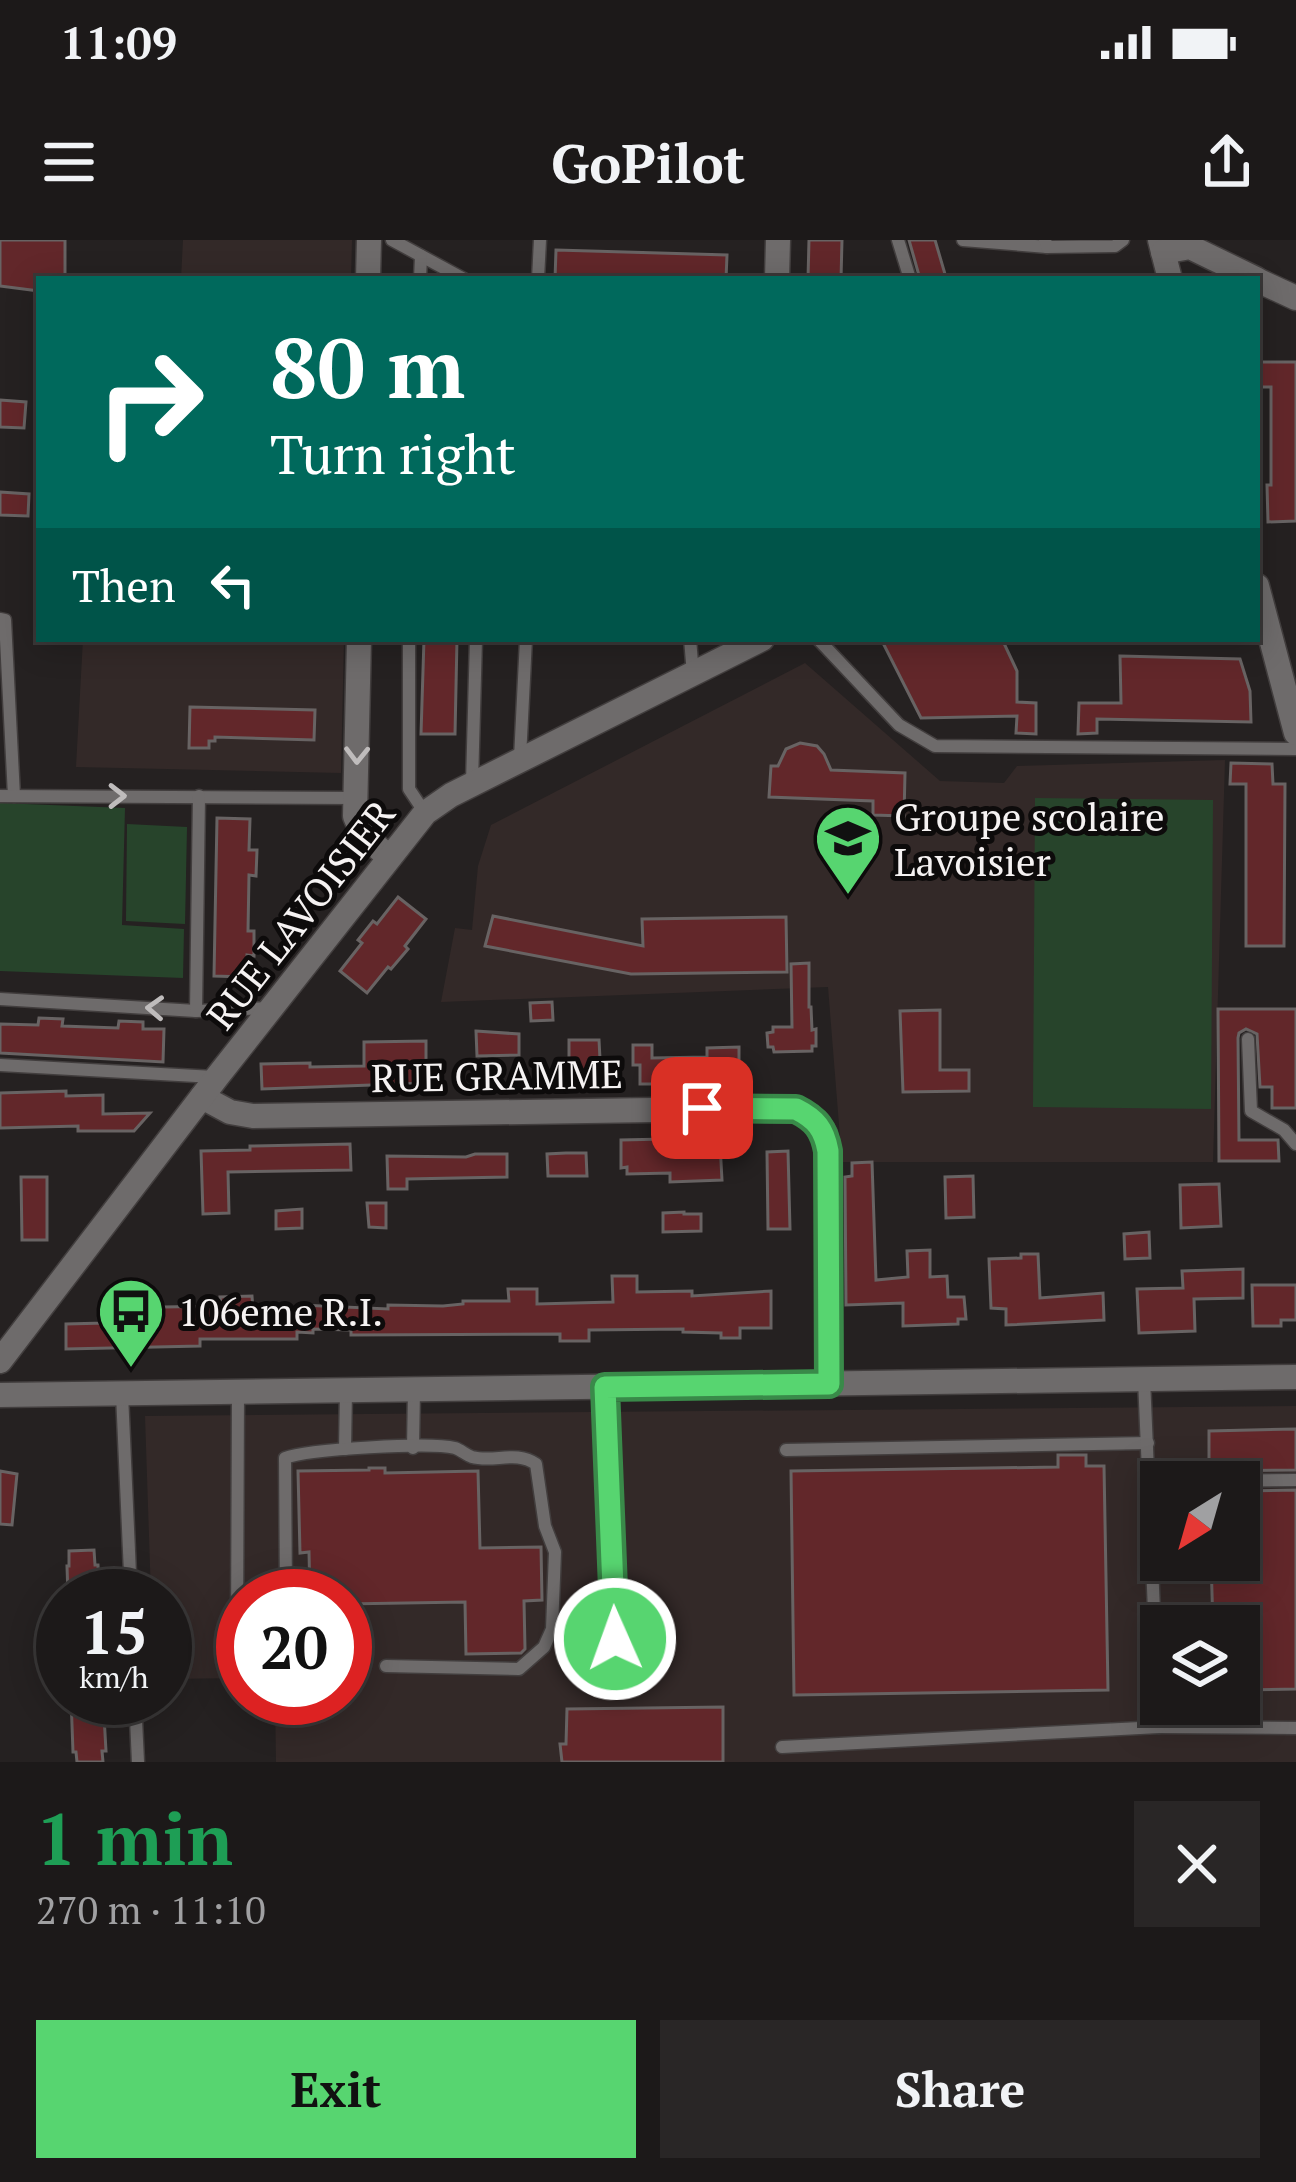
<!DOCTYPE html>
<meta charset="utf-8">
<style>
body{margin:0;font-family:"PT Serif",serif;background:#292626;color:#f1f3f6;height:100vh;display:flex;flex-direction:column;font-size:45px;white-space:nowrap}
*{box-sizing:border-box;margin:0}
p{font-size:39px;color:#a0a0a2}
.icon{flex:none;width:66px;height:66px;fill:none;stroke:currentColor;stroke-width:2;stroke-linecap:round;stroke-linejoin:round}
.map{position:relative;height:1522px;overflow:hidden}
.details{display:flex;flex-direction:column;background:#1c1919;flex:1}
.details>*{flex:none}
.hud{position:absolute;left:36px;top:36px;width:1224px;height:366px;border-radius:0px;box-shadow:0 6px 30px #0003,0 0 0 3px #3a3838;background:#00695c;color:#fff;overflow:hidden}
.needle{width:78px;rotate:217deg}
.controls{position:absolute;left:1140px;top:1221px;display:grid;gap:24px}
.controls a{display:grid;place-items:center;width:120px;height:120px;border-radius:0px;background:#1c1919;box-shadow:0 6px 30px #0003,0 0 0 3px #3a3838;font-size:60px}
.speed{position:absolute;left:36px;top:1329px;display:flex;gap:24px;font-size:60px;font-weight:700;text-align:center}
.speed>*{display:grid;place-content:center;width:156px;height:156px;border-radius:50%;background:#1c1919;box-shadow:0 6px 30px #0003,0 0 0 3px #3a3838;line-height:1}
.speed small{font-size:30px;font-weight:400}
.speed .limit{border:18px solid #d22;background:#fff;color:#111}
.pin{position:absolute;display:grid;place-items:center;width:102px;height:102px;color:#fff;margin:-51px;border-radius:24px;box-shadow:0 6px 18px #0006}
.me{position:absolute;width:132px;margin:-66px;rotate:358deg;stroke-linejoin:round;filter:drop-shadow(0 0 9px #0008)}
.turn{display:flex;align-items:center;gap:42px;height:252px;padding:0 36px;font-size:54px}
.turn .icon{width:156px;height:156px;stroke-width:2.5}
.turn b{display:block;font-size:84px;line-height:102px}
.then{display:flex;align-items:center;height:114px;padding:0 36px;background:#0003;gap:24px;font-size:45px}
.round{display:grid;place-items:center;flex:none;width:126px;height:126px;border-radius:0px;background:#292626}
.summary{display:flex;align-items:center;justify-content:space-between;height:204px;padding:0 36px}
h1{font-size:72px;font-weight:600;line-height:90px;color:#1e9e55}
.action{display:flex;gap:24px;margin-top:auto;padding:24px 36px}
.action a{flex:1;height:138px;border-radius:0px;background:#57d570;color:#111;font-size:48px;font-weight:600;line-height:138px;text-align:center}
.action a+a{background:#292626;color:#f1f3f6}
.status{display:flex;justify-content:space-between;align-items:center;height:84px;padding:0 60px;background:#1c1919;direction:ltr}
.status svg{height:33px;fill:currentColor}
header{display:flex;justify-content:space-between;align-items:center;height:156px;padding:0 36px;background:#1c1919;font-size:54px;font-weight:600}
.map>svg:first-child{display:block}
.built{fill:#332928;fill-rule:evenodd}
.green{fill:#27442b}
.building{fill:#62272a;stroke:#686363;stroke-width:3}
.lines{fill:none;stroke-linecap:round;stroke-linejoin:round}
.service-casing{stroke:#423e3e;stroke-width:15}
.minor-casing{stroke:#423e3e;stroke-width:27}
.service{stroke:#6e6b6b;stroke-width:12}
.minor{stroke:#6e6b6b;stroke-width:24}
.oneway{stroke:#bfbcbc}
.route-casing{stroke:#398a49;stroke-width:30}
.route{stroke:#57d570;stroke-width:21}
.labels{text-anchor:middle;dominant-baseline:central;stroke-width:10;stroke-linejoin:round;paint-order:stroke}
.poi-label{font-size:39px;fill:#f5f2f2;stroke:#0d0b0b;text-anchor:start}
.street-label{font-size:39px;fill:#f5f2f2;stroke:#0d0b0b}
</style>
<div class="status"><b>11:09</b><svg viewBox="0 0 49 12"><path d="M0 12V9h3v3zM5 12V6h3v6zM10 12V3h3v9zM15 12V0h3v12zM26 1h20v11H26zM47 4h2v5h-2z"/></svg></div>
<header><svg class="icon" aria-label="menu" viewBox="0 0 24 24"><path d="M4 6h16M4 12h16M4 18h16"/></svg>GoPilot<svg class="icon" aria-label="share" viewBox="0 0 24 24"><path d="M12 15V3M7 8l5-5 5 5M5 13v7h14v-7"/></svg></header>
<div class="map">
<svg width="1296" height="1522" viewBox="0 0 1296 1522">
<rect width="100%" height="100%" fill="#252121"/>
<g class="built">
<polygon points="183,0 352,0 351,39 181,39"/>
<polygon points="83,399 344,399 341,533 76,527"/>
<polygon points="805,423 940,541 1004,543 1017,526 1225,520 1213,922 842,922 828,747 441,762 455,688 472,690 478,626 491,585"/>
<path d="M1296,1166V1522H276L275,1458H345V1356H243V1438L165,1439V1356H151L145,1176ZM1161,1242H1239V1320H1161ZM1161,1386H1239V1464H1161Z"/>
</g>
<g class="green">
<polygon points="1035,558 1213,560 1211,869 1033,867"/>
<polygon points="0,563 125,568 122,685 184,689 183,738 0,731"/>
<polygon points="127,584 187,587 185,684 126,681"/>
</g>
<g class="building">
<polygon points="0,0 65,0 65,39 39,39 39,51 0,46"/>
<polygon points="809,0 842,0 841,39 808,39"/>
<polygon points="909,0 935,0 945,34 920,39"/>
<polygon points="556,10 727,15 726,39 555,39"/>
<polygon points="1257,122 1296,122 1296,281 1268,282 1267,245 1271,245 1271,147 1257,147"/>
<polygon points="0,160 26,162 24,188 0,187"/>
<polygon points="0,252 29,254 28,276 0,275"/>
<polygon points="424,399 457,399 455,494 421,494"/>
<polygon points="881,399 1002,399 1017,431 1017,462 1036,463 1036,494 1016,493 1017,476 921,478"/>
<polygon points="1120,416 1240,419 1250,451 1251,482 1097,479 1097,493 1078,494 1079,463 1121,463"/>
<polygon points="190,467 315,470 314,500 215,497 215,501 209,501 209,508 189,508"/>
<polygon points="800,503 817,506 824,514 831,530 905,533 904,576 873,575 873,561 769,557 771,526 778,526 786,509"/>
<polygon points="1231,523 1272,524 1273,544 1285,544 1284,706 1246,706 1246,544 1230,544"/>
<polygon points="217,578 250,579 249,610 257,610 256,636 249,635 248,691 254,691 254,716 247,715 246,737 214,736"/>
<polygon points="398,657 426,679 405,706 408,709 391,729 388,727 367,753 340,731 362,703 358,700 373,681 377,684"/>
<polygon points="493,676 643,706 642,679 786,677 787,732 631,734 485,706"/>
<polygon points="809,723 809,767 811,767 812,790 816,789 816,806 812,806 812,811 774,812 773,807 768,807 767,793 773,792 773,787 792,787 791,724"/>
<polygon points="552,762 553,780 531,781 530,763"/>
<polygon points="1218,769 1296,769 1296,868 1272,868 1272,847 1260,847 1257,794 1246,789 1239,793 1238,798 1239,900 1278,900 1279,921 1219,921"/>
<polygon points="940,770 940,830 969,830 969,851 903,852 900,771"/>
<polygon points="39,778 63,779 62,786 118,788 119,781 143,782 143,789 164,789 163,822 0,813 0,784 38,785"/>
<polygon points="476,791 519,794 519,815 477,816"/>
<polygon points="569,800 599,800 600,819 592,819 592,840 569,840"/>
<polygon points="426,801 426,843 262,849 261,824 310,823 310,827 364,826 364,802"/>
<polygon points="633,805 652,805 652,818 707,817 707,808 739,807 739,836 682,836 682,844 640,844 640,825 633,825"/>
<polygon points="66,851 66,856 103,855 103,874 150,873 134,891 78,891 78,886 0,888 0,853"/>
<polygon points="665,899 665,906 720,904 722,940 670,942 670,933 627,934 627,927 621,928 621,900"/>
<polygon points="350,904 351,930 228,932 229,973 203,974 201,911 250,910 250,906"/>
<polygon points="788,911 790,989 768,989 767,912"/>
<polygon points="566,913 586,913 587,936 548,936 547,914"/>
<polygon points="475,914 507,914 507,937 407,939 407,949 388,949 387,916 466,917"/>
<polygon points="872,922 876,1040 908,1037 907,1011 930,1010 930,1037 947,1036 948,1057 964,1057 966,1079 958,1079 958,1084 903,1086 903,1063 846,1065 845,937 852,936 852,923"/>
<polygon points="973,936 974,977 946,978 945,937"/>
<polygon points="21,937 47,937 47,1000 22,1000"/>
<polygon points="1219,944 1221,986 1181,988 1180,945"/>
<polygon points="367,963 386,963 386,988 369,987"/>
<polygon points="302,969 302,988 276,989 276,971"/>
<polygon points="684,972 684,974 701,974 701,991 663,992 663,973"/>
<polygon points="1149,992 1150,1018 1125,1019 1124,994"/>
<polygon points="1021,1014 1038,1014 1040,1058 1103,1053 1104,1080 1006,1085 1006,1069 991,1068 989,1019 1021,1018"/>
<polygon points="1243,1029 1243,1058 1194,1059 1195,1091 1139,1093 1137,1049 1183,1048 1182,1031"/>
<polygon points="612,1036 637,1036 637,1052 692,1051 692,1056 771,1051 771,1088 740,1088 740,1098 721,1098 721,1093 683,1092 683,1089 589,1090 589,1101 560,1101 560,1094 351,1095 351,1090 313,1089 313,1093 297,1092 297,1099 200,1099 200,1106 66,1109 66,1084 105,1083 105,1068 221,1066 220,1057 252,1056 253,1070 301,1069 301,1065 388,1069 388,1065 443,1066 463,1064 463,1061 509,1061 508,1049 537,1049 537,1064 613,1062"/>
<polygon points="1252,1045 1296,1045 1296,1080 1281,1080 1281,1086 1253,1086"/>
<polygon points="1296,1189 1296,1230 1209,1231 1209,1191"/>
<polygon points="1058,1215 1086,1215 1086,1226 1104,1226 1108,1450 794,1455 791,1231 1058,1227"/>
<polygon points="369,1228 385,1228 385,1233 478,1231 480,1308 541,1307 542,1360 524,1361 525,1409 521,1413 466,1414 465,1362 345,1364 345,1356 310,1356 309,1312 300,1313 298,1231 369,1230"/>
<polygon points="0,1231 17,1234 12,1285 0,1284"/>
<polygon points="1296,1250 1296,1449 1239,1450 1239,1386 1213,1386 1211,1320 1239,1320 1239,1251"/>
<polygon points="94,1310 95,1325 98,1325 99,1356 68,1356 67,1326 69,1326 69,1311"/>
<polygon points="71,1458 103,1458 106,1511 102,1511 103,1522 77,1522 76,1512 73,1512"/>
<polygon points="723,1467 723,1522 562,1522 560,1504 566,1504 567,1469"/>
</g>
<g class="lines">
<defs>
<g id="service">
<polyline points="392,0 464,39"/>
<polyline points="898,0 910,39"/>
<polyline points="963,0 1047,7"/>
<polyline points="1045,0 1047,7 1115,6 1123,0"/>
<polyline points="420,39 421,16"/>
<polyline points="538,39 540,0"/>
<polyline points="0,379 5,380 14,556"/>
<polyline points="409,399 409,549 425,573"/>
<polyline points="690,399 693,434"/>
<polyline points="818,399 899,485 935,506 1296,509"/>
<polyline points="520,518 526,399"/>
<polyline points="472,543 476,399"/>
<polyline points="0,556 355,558"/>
<polyline points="0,759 196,771 270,768"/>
<polyline points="196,771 199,556"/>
<polyline points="1248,799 1251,871 1284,890 1296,904"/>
<polyline points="0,825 214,837"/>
<polyline points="605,1147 616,1441"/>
<polyline points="238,1152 237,1395 243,1400"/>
<polyline points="122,1154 131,1356"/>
<polyline points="413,1208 414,1150"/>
<polyline points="345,1209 346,1150"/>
<polyline points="786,1210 1148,1203"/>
<polyline points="1149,1242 1296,1240"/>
<path d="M286,1356L285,1218C308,1209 430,1202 455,1208C461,1210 466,1215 472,1217C494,1223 516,1210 536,1224L545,1286L555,1312L552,1389L544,1407L519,1429L386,1426"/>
<polyline points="135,1458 138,1522"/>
<polyline points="1159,1487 1296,1488"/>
<polyline points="782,1507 1159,1487 1144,1139"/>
</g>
<g id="minor">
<polyline points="1160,0 1170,39"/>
<polyline points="1163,12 1190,7 1256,39"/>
<polyline points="368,39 369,0"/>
<polyline points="777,39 778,0"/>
<polyline points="1257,40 1296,58"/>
<polyline points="1257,346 1296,493"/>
<polyline points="359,399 355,576 363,595 389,617"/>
<polyline points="202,857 230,872 253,876 781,868 796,869 818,883 825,894 828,911 829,1144"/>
<polyline points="0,1121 217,837 425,573 451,555 762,399"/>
<polyline points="0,1155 1296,1137"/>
</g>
</defs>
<use href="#service" class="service-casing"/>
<use href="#minor" class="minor-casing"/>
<use href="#service" class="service"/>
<use href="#minor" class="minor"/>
</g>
<defs><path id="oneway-chevron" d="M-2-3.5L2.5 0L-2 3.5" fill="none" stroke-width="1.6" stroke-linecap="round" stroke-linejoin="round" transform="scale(3)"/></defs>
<g class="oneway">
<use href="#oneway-chevron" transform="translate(357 515) rotate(91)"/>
<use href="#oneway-chevron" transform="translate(117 556)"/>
<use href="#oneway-chevron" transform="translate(155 768) rotate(-177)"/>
</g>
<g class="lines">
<defs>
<path id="route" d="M615,1399L605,1147L829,1144L828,911C824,889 816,879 796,869L702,868"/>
</defs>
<use href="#route" class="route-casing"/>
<use href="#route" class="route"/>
</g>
<defs>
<symbol id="school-pin" viewBox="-11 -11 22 30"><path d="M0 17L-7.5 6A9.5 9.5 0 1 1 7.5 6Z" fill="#57d570" stroke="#0d0b0b"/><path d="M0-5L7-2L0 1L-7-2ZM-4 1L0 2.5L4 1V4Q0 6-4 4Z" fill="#111"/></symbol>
<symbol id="bus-pin" viewBox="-11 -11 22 30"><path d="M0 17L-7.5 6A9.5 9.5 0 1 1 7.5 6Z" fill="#57d570" stroke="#0d0b0b"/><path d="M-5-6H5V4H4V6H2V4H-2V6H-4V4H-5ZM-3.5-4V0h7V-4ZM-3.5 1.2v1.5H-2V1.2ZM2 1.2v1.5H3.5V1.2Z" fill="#111"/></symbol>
</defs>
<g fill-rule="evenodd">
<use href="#school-pin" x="810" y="560" width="76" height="104"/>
<use href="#bus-pin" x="93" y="1033" width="76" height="104"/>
</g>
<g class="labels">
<g class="poi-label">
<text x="894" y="576">Groupe scolaire<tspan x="894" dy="45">Lavoisier</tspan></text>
<text x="178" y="1071">106eme R.I.</text>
</g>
<g class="street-label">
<text transform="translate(300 674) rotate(-52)">RUE LAVOISIER</text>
<text transform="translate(497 835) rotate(-1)">RUE GRAMME</text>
</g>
</g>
</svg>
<div class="controls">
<a><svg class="needle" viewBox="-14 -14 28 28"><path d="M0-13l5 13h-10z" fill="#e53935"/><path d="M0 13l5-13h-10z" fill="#a0a0a2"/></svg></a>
<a><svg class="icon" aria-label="layers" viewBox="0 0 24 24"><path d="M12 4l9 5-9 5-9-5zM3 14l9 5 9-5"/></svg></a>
</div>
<div class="speed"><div>15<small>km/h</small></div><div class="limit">20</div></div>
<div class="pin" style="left:702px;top:868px;background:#d93025"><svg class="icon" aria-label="arrive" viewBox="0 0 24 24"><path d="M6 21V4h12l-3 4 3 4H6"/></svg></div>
<svg class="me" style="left:615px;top:1399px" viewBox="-20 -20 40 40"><circle r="17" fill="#57d570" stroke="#fff" stroke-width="3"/><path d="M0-11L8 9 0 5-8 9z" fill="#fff"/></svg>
<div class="hud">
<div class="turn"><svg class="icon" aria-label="right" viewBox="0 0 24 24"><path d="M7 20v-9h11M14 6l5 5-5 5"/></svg><div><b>80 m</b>Turn right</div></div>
<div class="then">Then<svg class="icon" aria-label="left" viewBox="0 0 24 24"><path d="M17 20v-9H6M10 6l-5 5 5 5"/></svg></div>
</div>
</div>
<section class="details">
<div class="summary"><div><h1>1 min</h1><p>270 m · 11:10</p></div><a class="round"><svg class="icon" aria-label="close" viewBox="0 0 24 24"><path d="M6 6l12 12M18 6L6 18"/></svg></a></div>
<div class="action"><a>Exit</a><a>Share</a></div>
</section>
